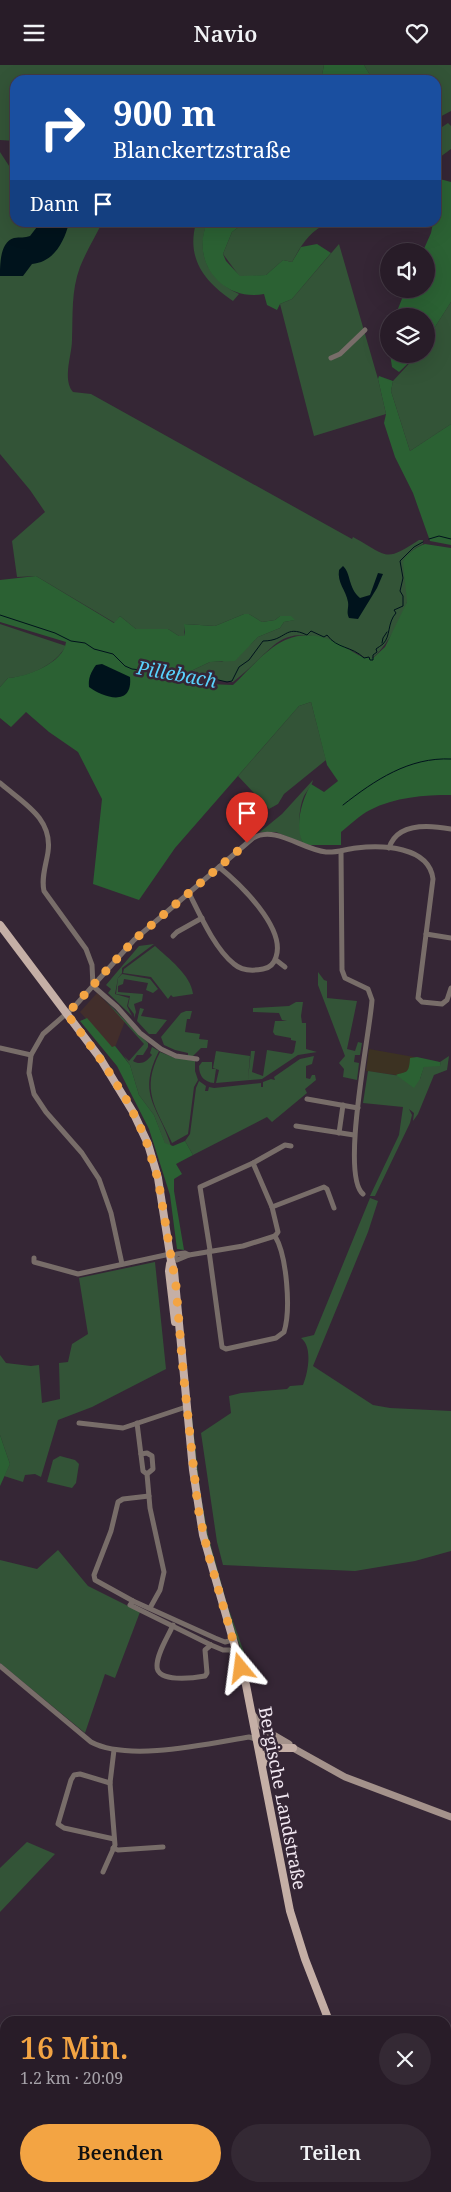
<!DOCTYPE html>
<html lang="de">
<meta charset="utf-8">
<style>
body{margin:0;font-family:"Noto Serif",serif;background:#342934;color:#f1f3f6;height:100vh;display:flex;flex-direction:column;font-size:19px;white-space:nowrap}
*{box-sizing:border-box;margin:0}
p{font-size:16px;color:#a5a1a8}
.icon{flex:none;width:28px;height:28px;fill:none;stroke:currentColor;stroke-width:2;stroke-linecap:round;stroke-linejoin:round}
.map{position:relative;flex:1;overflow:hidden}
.panel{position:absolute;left:0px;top:1951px;width:451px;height:176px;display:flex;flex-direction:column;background:#281c28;border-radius:15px 15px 0 0;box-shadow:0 5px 20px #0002,0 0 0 1px #443a45}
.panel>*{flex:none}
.top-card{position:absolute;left:10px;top:10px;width:431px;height:152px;border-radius:15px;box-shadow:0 5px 20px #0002,0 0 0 1px #443a45;background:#1a4fa0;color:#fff;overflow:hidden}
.buttons{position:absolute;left:380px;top:178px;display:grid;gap:10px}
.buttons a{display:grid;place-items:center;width:55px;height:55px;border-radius:50%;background:#281c28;box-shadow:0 5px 20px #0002,0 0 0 1px #443a45;font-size:25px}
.pin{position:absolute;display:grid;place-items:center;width:42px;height:42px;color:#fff;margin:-51px -21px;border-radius:50% 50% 50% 0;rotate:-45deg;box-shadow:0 0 5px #0007}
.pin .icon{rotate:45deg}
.me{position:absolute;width:55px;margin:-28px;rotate:344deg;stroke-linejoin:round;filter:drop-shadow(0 0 4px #0008)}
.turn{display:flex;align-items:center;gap:18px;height:105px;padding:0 20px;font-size:22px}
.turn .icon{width:65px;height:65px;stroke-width:2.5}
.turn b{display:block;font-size:35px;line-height:42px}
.then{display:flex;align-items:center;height:48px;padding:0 20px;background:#0003;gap:10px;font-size:19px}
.round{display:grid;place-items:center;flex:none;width:52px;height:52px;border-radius:26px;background:#342934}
.headline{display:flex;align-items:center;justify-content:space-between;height:85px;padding:0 20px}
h1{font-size:30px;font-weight:600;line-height:38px;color:#f3a443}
.cta{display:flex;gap:10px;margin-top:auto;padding:10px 20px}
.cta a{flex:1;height:58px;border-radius:30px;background:#f3a443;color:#111;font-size:20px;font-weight:600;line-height:58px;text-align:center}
.cta a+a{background:#342934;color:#f1f3f6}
header{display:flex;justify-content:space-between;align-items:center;height:65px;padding:0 20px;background:#281c28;font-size:22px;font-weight:600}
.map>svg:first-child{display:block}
.commercial{fill:#422e2b}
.education{fill:#3c3222}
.green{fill:#335437}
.forest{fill:#2b6133}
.water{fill:#00131c}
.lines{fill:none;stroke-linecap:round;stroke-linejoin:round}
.stream{stroke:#00131c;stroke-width:1}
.street{stroke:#786d69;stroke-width:5}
.secondary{stroke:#a4928b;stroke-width:7}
.primary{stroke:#c5afa6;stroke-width:8}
.route{stroke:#f3a443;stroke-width:9;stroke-dasharray:0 16.2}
.labels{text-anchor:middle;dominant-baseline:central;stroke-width:5;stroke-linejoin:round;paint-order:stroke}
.street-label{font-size:18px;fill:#f1e7f1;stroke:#352635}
.water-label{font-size:19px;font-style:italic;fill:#59d2fd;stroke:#352635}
</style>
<header><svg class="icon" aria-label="menu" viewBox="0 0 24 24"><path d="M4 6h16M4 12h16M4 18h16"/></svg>Navio<svg class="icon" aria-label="heart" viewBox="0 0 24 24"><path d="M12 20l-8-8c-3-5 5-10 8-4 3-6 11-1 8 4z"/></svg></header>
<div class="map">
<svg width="451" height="2127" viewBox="0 0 451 2127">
<rect width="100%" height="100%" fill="#352635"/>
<polygon class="commercial" points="97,928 125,956 114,985 80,947"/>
<polygon class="education" points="369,984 414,992 411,1012 366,1006"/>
<g class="green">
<polygon points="0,0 324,0 321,15 15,15 15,76 0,75"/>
<polygon points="364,0 451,0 451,46 436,54 436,15 373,15"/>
<polygon points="448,58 451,61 451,84 436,95 436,66"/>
<path d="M0,87L15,110V158H102C95,172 86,187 80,202C71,226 73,250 72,275C72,290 62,314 73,327L91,329L352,474L353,472C388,491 384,498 419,475H423V479C391,493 411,513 407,537C405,549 381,592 369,594C341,581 302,555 273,581C259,593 248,606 233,617L179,612L178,607L193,605L210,597H222L251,579L258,572L280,563L284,557L294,555L280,551L275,555L262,557L249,549H244L215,561L185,559L184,571H179L168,564H136L120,551L115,558L36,511L17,512L12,476L45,447L30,425L0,389Z"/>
<path d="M196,158H207C195,190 209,215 239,229L233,236C205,217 186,194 196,158Z"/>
<path d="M244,158H328C310,166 302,179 292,197L283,195L266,210L240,212L223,189L232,167Z"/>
<polygon points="339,179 378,314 386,349 314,371 280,239 292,234"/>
<polygon points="451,237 451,359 410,386 391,326 393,316 418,289 426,289 426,276"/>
<path d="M0,559L66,581C55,600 29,612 8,613L0,622Z"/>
<polygon points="311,637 326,695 284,729 278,739 269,744 238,711 299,641"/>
<path d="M313,715C312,720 307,726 304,731C298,744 298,765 303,778L276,767H260L282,749Z"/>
<polygon points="154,879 122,903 122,908 118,913 115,929 129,933 127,941 132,951 108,928 111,924 106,920 139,881"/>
<path d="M155,881C168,893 191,910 193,929L173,932L171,930L168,934L151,912L123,908L124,904Z"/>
<polygon points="318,907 324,915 327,916 327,933 357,936 347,984 355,986 358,977 362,978 360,990 355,990 354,997 359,998 357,1015 343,1012 344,1004 339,998 345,991 318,920"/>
<polygon points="122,909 150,914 158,924 153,928 146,925 148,918 124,914 123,919 118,921 118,927 143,929 142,936 134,939 136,947 134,953 134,949 128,941 130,931 116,929 118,913"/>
<path d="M104,934L148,978V982L143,990H137L133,996C141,1001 147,996 152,990L150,988L152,982L159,986C136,1031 159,1041 171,1081L165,1079L154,1050L139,1030L130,1000L124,991L129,996L144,979Z"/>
<polygon points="296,937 303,937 301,951 302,958 306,958 306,984 317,987 298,990 262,1014 216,1018 219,1005 213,1003 216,986 250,991 248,1014 251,986 255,986 252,1007 263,1011 267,985 292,989 294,987 296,976 291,975 291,973 275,970 273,967 275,956 287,956 282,955 279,948 253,947 253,943 289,941"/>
<polygon points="140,943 144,944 141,951 167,955 156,969 149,969 137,956"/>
<polygon points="186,946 192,946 190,954 187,954 185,967 200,969 199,974 208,975 207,983 201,983 193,991 188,991 188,988 175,985 164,980 161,972 181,948"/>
<path d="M160,987L173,992L195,996V1006L198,1015L194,1022L188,1069L172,1078C156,1042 140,1026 160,987Z"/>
<polygon points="314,991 312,999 306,1001 306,1013 310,1014 312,1010 315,1010 316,1015 305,1024 307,1028 272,1057 267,1052 193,1090 185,1076 190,1069 196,1023 199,1016 206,1021 205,1026 208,1026 209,1022 214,1023 261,1018 261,1022 263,1022 263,1017 271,1014 275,1015 274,1012 300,994"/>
<polygon points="449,991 447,1005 434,1010 418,1049 413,1056 414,1048 409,1044 412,1050 410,1058 375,1131 370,1131 399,1070 403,1042 363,1038 368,1006 420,1014 424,1001 441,1001 440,997"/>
<path d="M202,997H212V1004H216L214,1018C204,1017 199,1011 199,1001Z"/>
<path d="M370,1133L378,1136L368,1167L313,1301L373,1340L390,1343L451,1346V1486L415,1496L355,1506L223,1500L217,1477L201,1368L231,1348L229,1331L241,1328L287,1324L290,1321L303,1320C308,1308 313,1282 301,1273L314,1270Z"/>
<polygon points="155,1197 166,1304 92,1342 58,1355 41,1412 35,1409 25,1410 23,1417 4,1411 10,1399 0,1370 0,1290 6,1298 31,1301 39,1300 42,1338 60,1334 59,1298 68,1297 72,1279 88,1269 79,1213"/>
<polygon points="190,1343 191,1343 200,1425 208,1470 227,1539 248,1599 252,1617 223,1532 207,1473 197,1408"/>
<polygon points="60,1391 75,1395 79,1399 76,1418 72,1423 47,1417 53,1395"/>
<polygon points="58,1485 88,1521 140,1547 115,1613 105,1609 85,1668 0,1598 0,1495 37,1504"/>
<polygon points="27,1777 55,1789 0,1847 0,1803"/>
</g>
<g class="forest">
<polygon points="324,0 364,0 373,15 321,15"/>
<polygon points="436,113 451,117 451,237 426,276 426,251 395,251 406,224 426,224 426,186 423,186 431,168 433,158 436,158"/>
<path d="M207,158H244L232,167L223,189L226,196L240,211L266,210L283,195L292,197L301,182L317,179L331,188L292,234L280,239L277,245L267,240L264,229C223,237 190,197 207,158Z"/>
<polygon points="390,289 418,289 399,307 392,302"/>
<polygon points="379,311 393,316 391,326 410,386 451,359 451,480 430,476 413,428 395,392 384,358 386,349 378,314"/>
<path d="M425,479L451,483V730C424,730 395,732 370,745C360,750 350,760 341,767V780H310L303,778C294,761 302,735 311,719L324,727L338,716L327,700L311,637L299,641L175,783L139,835L93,819L102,734L78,687L49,667L26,647L11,662L0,653V622L8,613C26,612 64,598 66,577L0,557V515L36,511L114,558L120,551L136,564H168L179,571H184L185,567L184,559L215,561L244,549H249L262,557L275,555L280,551H291L295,555L284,557L280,563L258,572L235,596L210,597L193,605L177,608L182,618L233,620C267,587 289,553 342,580C351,585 362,595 373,593L385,582L407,537L403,497C407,488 416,482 425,479Z"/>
<polygon points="87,953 112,982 115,981 130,1000 139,1030 154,1050 165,1078 173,1081 185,1076 193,1090 176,1099 182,1109 174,1114 174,1126 184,1185 177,1184 170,1130 149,1064 117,1001 80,956"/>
<path d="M417,992L440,997L441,1001L424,1002L420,1014L414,1023L396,1010C406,1006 409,1010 410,993Z"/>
<polygon points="0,1370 10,1399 0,1421"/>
<polygon points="225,2123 227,2127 121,2127 120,2123"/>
</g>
<g class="water">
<path d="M40,158H69C64,177 54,197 32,199L23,211H0C0,199 0,177 14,173C20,172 25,173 30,171Z"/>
<path d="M343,501C351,508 348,523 360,533L370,530L378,508L383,509L377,523L358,554L349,553C346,547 349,543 348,537C346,525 337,518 339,505Z"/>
<path d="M102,599L130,612C133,642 104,633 89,622C88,613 91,607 96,600Z"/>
</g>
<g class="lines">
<g class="stream">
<polyline points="429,474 439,471 451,474"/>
<path d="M0,550L55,568L71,576L85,578L94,584L113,589L125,601L132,604L210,613L227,617L232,616L239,602L249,595L263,576C287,576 284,559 307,570L311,566L324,572L327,570C337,584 352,581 364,593L369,592L370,595H373V590L377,587L376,584C378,582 381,581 383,579C391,571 387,558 396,548L394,545L403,541V531L400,526L403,513L400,496L414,482L423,477"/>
<polyline points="382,578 383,573 387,567"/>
<path d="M343,740C375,715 409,692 451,694"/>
</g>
<g class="street">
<polyline points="331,293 340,289 365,265"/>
<path d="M0,718C23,738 53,753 48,787C46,800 41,813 44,826L86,884L92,900L93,921L117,942L140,968L161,984L176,991L197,994"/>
<path d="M389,783C397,757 430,760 451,764"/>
<path d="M341,786L342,905L345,913L368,924L372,935C370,968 340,1110 363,1129"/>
<path d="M189,828C200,850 215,884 234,899C242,906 253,906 263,904C270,903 274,899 276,892C286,863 240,819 219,802"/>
<polyline points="426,869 451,873"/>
<polyline points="173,871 177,867 202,853"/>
<polyline points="276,895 285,902"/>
<polyline points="0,983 31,990"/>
<polyline points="307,1034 358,1043"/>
<polyline points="296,1061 354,1070"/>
<polyline points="339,1068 343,1040"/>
<polyline points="253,1098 272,1142 278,1167 275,1171"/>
<polyline points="272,1142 324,1122 327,1124 334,1143"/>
<polyline points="210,1185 200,1122 253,1098 285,1080 291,1081"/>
<path d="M209,1186L222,1282L226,1284L276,1273L284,1267C291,1245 287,1191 275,1171"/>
<polyline points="34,1193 34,1197 78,1209 170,1189"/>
<polyline points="170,1193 177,1195 189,1190 243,1181 275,1171"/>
<polyline points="173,1193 177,1189 185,1188 189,1190"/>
<path d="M122,1199L111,1148L99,1114L82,1088L46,1047L34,1029L29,1008L31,990L43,969L74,942L134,875L253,773C275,760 303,785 326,787C336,788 346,784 356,783C382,780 429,781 433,814L418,933L422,937L442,939L447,935L451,923"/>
<polyline points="79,1358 123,1363 186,1342"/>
<polyline points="137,1358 143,1406 147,1409 150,1443 164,1507 160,1525 150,1543"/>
<polyline points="141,1389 147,1388 152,1391 153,1404 147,1409"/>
<polyline points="149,1431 123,1434 118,1437 111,1466 94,1510 95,1515 133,1536 215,1573 225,1577 233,1575"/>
<polyline points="133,1536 130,1540 211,1580 223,1585 237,1585"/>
<path d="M173,1560C168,1572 157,1588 157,1601C156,1618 194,1613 205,1611L207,1608L205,1585L211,1580"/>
<path d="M0,1601L91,1677C128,1697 207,1679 249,1672L256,1674"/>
<polyline points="110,1718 80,1709 74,1710 71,1715 58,1759 64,1763 114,1774"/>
<polyline points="113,1783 118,1785 163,1782"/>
<polyline points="103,1807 115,1780 110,1718 114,1685"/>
</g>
<g class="secondary">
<polyline points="252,1649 265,1665 289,1679"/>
<polyline points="256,1674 293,1683 345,1712 451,1752"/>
</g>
<g class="primary">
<polyline points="0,860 100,993 133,1047 148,1079 158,1113 171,1196 174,1206 193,1405 203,1470 246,1620 290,1846 305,1894 329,1956"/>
<polyline points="170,1199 169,1206 175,1257"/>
<polyline points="263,1699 266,1689 271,1683 293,1683"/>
<polyline points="372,2122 373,2127"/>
</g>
</g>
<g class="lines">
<polyline class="route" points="241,1603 208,1488 198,1443 183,1306 176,1221 158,1114 145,1072 129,1039 104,999 67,949 134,875 247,778"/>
</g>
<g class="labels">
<g class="street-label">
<text transform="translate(283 1733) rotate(79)">Bergische Landstraße</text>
</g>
<g class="water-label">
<text transform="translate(177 609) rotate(10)">Pillebach</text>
</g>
</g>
</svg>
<div class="buttons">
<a><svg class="icon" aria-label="sound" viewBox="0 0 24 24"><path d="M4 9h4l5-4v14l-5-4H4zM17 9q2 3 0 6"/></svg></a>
<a><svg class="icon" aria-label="layers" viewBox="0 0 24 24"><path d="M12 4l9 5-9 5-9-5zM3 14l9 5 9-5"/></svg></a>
</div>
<div class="pin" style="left:247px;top:778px;background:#d93025"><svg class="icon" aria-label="arrive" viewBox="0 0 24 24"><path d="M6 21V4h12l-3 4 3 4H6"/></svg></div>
<svg class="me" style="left:241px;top:1603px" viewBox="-20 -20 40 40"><path d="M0-17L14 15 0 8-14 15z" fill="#f3a443" stroke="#fff" stroke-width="4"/></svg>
<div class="top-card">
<div class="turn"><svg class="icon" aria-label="right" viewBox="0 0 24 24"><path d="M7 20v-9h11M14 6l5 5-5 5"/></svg><div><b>900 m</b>Blanckertzstraße</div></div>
<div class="then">Dann<svg class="icon" aria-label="arrive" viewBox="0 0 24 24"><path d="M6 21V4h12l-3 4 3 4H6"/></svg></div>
</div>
<section class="panel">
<div class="headline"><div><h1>16 Min.</h1><p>1.2 km · 20:09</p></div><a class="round"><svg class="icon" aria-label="close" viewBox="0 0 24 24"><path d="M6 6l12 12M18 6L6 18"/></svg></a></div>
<div class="cta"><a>Beenden</a><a>Teilen</a></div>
</section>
</div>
